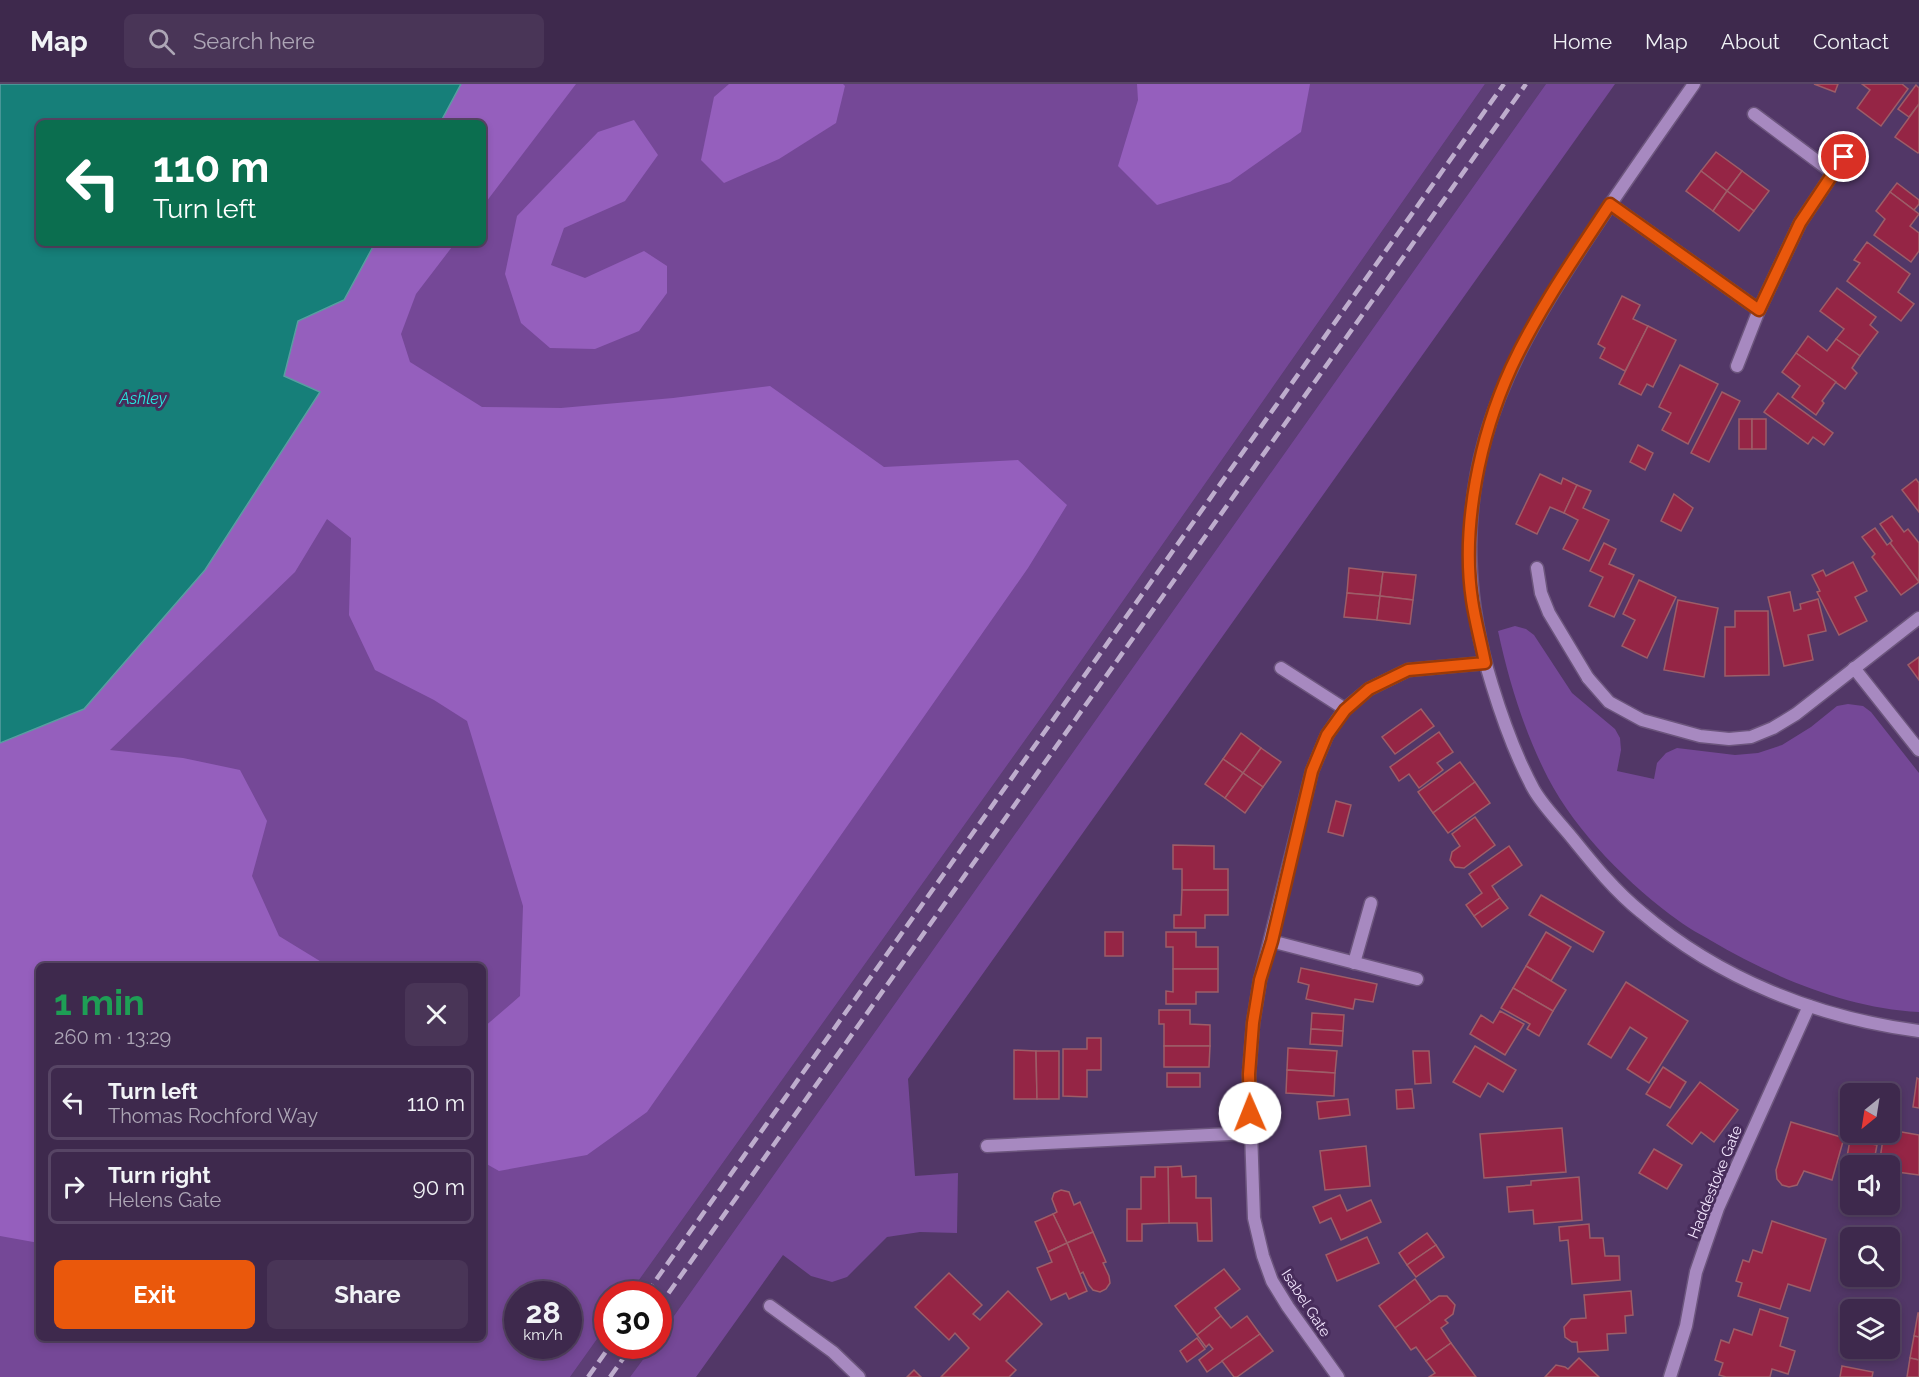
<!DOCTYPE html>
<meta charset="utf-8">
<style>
body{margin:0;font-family:Raleway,sans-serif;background:#493557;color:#f1f3f6;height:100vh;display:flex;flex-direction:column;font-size:22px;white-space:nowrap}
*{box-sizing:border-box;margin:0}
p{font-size:20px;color:#ada6b6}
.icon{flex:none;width:33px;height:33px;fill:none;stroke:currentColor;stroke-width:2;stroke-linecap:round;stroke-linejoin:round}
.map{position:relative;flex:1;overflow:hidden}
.details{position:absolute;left:36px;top:879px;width:450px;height:378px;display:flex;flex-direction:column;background:#3e294d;border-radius:9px;box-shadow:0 3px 9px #0003,0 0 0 2px #574565}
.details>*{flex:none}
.banner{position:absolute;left:36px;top:36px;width:450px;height:126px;border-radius:9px;box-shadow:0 3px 9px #0003,0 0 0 2px #574565;background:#0b6e4f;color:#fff;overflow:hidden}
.needle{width:39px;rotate:210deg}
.buttons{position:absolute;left:1840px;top:999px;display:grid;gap:12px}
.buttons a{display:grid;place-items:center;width:60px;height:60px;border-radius:9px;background:#3e294d;box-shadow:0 3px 9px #0003,0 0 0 2px #574565;font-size:30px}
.speed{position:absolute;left:504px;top:1197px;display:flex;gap:12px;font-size:30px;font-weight:700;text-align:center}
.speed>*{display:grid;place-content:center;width:78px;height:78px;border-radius:50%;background:#3e294d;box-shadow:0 3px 9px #0003,0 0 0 2px #574565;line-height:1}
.speed small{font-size:15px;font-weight:400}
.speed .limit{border:9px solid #d22;background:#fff;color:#111}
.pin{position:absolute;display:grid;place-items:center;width:51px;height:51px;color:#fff;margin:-26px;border:3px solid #fff;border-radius:50%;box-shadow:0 2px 6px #0007}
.me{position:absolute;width:66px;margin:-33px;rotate:359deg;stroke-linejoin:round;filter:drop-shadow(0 0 4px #0008)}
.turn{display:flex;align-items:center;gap:21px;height:126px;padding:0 18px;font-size:27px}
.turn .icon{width:78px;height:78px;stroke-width:2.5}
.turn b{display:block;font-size:42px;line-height:51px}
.round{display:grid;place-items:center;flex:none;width:63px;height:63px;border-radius:9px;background:#493557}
.headline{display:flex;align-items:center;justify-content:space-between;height:102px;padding:0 18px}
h1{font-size:36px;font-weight:700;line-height:45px;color:#1e9e55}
.action{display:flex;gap:12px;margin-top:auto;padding:12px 18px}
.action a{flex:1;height:69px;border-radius:9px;background:#ea580c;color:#fff;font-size:24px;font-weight:700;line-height:69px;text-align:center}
.action a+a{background:#493557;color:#f1f3f6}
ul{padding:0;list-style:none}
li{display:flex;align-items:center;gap:18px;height:75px;margin:0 12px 9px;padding:0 6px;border:3px solid #574565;border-radius:9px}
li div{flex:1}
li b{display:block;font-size:22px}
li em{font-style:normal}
header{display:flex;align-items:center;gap:36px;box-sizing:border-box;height:84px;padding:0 30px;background:#3e294d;border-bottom:2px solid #574565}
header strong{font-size:28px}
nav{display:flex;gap:33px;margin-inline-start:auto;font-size:21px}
.search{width:420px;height:54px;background:#493557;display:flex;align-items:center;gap:15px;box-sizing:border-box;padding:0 21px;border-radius:9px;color:#ada6b6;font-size:22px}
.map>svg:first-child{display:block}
.built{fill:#5d3e75}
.green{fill:#754897;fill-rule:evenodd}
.forest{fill:#955fbd}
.water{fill:#167f79;stroke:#599ea1;stroke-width:1.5}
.building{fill:#952545;stroke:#9d5d68;stroke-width:1.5}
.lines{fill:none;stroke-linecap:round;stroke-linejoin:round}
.lane-casing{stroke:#6c557d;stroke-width:15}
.street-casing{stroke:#6c557d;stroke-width:15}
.lane{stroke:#a789c0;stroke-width:12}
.street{stroke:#a789c0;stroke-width:12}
.rail{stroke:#beadcd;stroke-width:4.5;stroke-dasharray:12 6;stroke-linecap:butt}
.route-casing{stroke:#983908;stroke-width:15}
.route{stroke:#ea580c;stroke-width:10}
.labels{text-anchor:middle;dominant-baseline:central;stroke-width:6;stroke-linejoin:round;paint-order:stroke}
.street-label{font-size:15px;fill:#f4e7ff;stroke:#472c5b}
.water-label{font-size:16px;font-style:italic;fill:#25eadf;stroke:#472c5b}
</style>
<header>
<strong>Map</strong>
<div class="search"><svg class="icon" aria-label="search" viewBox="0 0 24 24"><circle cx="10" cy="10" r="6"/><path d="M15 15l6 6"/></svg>Search here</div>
<nav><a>Home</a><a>Map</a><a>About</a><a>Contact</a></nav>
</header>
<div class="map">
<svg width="1919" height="1293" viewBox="0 0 1919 1293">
<rect width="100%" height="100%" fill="#523767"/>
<g class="built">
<polygon points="1485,0 1546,0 659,1253 658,1210 629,1210 1048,624"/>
<polygon points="607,1241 608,1262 653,1262 630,1293 570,1293"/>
</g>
<g class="green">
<path d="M0,0H1485L1048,624L629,1210H608L607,1241L570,1293H0ZM39,39H483V159H39ZM39,882H483V1254H39ZM518,1210H568V1262H518Z"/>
<polygon points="1546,0 1615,0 908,995 915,1092 958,1089 957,1149 920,1148 887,1153 847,1193 832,1198 811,1192 783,1171 696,1293 630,1293 653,1262 658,1262 659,1253"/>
<path d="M1515,542L1526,545L1534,551L1572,609L1615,645L1620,654L1621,666L1617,687L1654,695L1657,679L1666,669L1677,664L1735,671L1758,669L1782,661L1811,643L1837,622L1848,620L1863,622L1871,628L1919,689V928C1846,924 1773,893 1710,856C1700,850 1688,844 1679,837C1630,802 1576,748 1548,694C1524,647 1509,598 1498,547Z"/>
</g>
<g class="forest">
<polygon points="461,0 576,0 483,122 483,39 440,39"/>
<polygon points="729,0 843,0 845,2 836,39 779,75 724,99 701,76 714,13"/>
<polygon points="1137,0 1310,0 1301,48 1230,98 1157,121 1118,82 1138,16"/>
<polygon points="634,36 658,71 625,117 564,144 551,181 585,194 644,167 667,182 667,209 639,247 595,265 550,264 521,239 505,190 517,132 598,48"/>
<polygon points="375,159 455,159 416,210 401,250 410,278 482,323 561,324 673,314 770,302 884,383 1018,376 1067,421 1028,484 647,1028 587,1071 499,1087 483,1078 483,944 520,912 523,822 467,637 434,616 375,586 349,531 351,454 327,435 295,488 110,666 183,674 240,686 267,737 252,792 279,852 328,882 39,882 39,1159 0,1152 0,659 84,625 319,309 284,293 298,237 344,216"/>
</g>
<polygon class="water" points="0,0 461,0 440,39 39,39 39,159 375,159 344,216 298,237 284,292 320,308 205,486 84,625 0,659"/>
<g class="building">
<polygon points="1814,0 1838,0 1835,8"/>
<polygon points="1862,0 1902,0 1908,5 1881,42 1857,24 1870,6"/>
<polygon points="1916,1 1919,4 1919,20 1909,33 1898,25"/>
<polygon points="1919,20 1919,68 1918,69 1895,53"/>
<polygon points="1716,68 1742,87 1727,107 1701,87"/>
<polygon points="1701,87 1727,107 1713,127 1686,107"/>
<polygon points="1742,87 1769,107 1754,127 1727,107"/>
<polygon points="1897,99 1919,116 1919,120 1914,126 1890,108"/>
<polygon points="1727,107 1754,127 1739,147 1713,127"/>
<polygon points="1890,108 1919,130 1910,142 1919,149 1919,167 1911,178 1874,151 1885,135 1876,127"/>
<polygon points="1867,158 1910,190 1898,208 1914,220 1901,237 1847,197 1860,179 1854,176"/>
<polygon points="1837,204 1876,233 1870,241 1878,248 1860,272 1836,255 1844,245 1820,227"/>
<polygon points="1622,212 1640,221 1633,235 1648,242 1625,287 1600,274 1605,264 1598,260"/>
<polygon points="1648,242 1676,256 1653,303 1647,300 1641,311 1619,300"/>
<polygon points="1808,252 1827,267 1836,255 1860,272 1852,284 1857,289 1845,305 1796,269"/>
<polygon points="1796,269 1836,298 1822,317 1824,319 1816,331 1792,313 1800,302 1782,288"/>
<polygon points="1680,281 1718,300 1688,360 1662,346 1671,329 1659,323"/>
<polygon points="1722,308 1740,317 1709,378 1691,369"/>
<polygon points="1778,309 1833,349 1824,361 1813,353 1808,360 1764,328"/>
<rect x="1739" y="335" width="13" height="30"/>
<rect x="1752" y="335" width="14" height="30"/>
<polygon points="1638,361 1653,369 1645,386 1630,378"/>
<polygon points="1540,390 1561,400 1563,394 1577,401 1564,429 1550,423 1537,450 1516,440"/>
<polygon points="1916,395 1919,399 1919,428 1902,406"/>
<polygon points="1577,401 1591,407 1583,424 1609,436 1589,477 1563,465 1578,436 1564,429"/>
<polygon points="1674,410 1693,424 1681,447 1661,437"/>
<polygon points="1892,432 1904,448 1908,445 1919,459 1919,498 1890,459 1892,457 1880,440"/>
<polygon points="1875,444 1887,461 1890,459 1919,498 1901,511 1872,473 1875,470 1862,453"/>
<polygon points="1604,459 1616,465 1609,480 1634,491 1614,533 1589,522 1603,493 1590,487"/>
<polygon points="1853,478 1867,507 1855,513 1867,537 1839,551 1817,508 1820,507 1812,491 1823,486 1826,492"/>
<polygon points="1349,484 1383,488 1380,512 1347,509"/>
<polygon points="1383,488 1416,491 1413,516 1380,512"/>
<polygon points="1639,496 1676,513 1647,574 1622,562 1635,536 1623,530"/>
<polygon points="1790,508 1794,527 1801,525 1800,520 1818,515 1826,547 1808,551 1813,576 1784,582 1768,513"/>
<polygon points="1347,509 1380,512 1377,536 1344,533"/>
<polygon points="1380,512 1413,516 1410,540 1377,536"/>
<polygon points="1678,516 1718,524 1704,593 1664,586"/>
<polygon points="1735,527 1768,527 1769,591 1725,592 1725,543 1735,543"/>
<polygon points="1919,573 1919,596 1908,581"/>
<polygon points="1421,625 1434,642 1395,670 1382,653"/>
<polygon points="1439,648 1453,668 1437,679 1443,686 1419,704 1409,690 1399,697 1390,683"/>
<polygon points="1241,649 1261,664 1243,689 1223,675"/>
<polygon points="1261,664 1281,678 1263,703 1243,689"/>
<polygon points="1223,675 1243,689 1225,714 1205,700"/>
<polygon points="1460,678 1475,698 1433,729 1418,708"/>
<polygon points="1243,689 1263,703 1245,729 1225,714"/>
<polygon points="1475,698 1490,719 1448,749 1433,729"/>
<polygon points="1336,717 1351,721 1343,752 1328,748"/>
<polygon points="1475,733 1495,761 1464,784 1455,783 1450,776 1452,768 1460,762 1452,750"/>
<polygon points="1173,761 1214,762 1214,785 1228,785 1228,806 1182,806 1182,785 1173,785"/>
<polygon points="1509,762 1522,781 1492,802 1500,814 1474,832 1466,821 1482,809 1469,790"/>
<polygon points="1182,806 1228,806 1228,831 1205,831 1205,844 1174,844 1174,831 1181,831"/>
<polygon points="1541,811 1604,848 1593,868 1529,831"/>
<polygon points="1500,814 1508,824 1482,843 1474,832"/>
<rect x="1105" y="848" width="18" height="24"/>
<polygon points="1166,848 1196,848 1196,863 1218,863 1218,885 1173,885 1173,863 1166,863"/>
<polygon points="1546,848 1571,863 1551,897 1526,882"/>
<polygon points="1526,882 1566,906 1553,927 1513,904"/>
<polygon points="1301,884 1377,900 1373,918 1355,915 1353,925 1306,915 1309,901 1298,898"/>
<polygon points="1173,885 1218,885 1218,908 1196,908 1196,920 1166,920 1166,907 1173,908"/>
<polygon points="1626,898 1688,937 1649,999 1627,985 1647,954 1630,943 1611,974 1588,960"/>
<polygon points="1513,904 1553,927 1539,952 1527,945 1530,940 1501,924"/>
<polygon points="1159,926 1190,926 1190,940 1210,941 1210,962 1164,962 1164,940 1159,940"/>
<polygon points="1500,927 1524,940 1505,971 1470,950 1481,931 1493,939"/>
<polygon points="1312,929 1344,931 1343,947 1311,945"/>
<polygon points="1311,945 1343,947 1342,962 1310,960"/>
<polygon points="1087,954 1101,954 1101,986 1087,986 1087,1013 1063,1012 1063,965 1087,965"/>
<polygon points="1164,962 1210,962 1209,983 1164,983"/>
<polygon points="1475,962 1516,986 1503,1008 1488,999 1480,1013 1453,998"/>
<polygon points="1288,964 1337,967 1335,989 1287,986"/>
<polygon points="1014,966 1036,967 1037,1015 1014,1015"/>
<polygon points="1036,967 1059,967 1059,1015 1037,1015"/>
<polygon points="1413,967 1429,967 1431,999 1415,1000"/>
<polygon points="1663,983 1686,998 1670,1024 1646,1010"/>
<polygon points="1287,986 1335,989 1334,1012 1286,1009"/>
<rect x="1167" y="989" width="33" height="14"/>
<polygon points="1917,994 1919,995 1919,1024 1913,1023"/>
<polygon points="1700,998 1738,1026 1714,1058 1701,1048 1692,1060 1667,1041"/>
<polygon points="1412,1005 1414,1024 1397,1025 1396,1006"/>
<polygon points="1348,1015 1350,1031 1319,1035 1317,1018"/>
<polygon points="1791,1038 1844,1054 1832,1096 1804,1087 1797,1101 1789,1103 1782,1101 1777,1095 1776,1086"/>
<polygon points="1562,1044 1566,1088 1484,1094 1480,1050"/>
<polygon points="1890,1046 1919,1051 1919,1091 1890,1087 1890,1082 1879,1082 1884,1048 1890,1048"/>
<polygon points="1850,1056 1877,1061 1873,1082 1851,1082 1851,1090 1844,1089"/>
<polygon points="1366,1062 1370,1102 1325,1106 1320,1067"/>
<polygon points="1654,1065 1682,1081 1667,1105 1639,1089"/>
<polygon points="1181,1082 1182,1093 1196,1092 1196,1114 1211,1114 1212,1157 1198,1157 1197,1139 1169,1139 1168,1083"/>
<polygon points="1155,1083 1168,1083 1169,1139 1142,1140 1142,1157 1127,1157 1127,1125 1141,1125 1141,1093 1155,1093"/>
<polygon points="1579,1093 1582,1136 1534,1140 1533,1126 1509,1128 1507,1103 1531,1101 1531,1097"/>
<polygon points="1061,1106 1069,1108 1074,1121 1080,1118 1093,1148 1067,1159 1053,1130 1057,1128 1052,1115 1054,1109"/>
<polygon points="1340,1111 1347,1127 1371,1116 1381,1138 1341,1156 1331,1134 1320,1139 1313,1123"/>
<polygon points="1053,1130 1067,1159 1048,1168 1035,1138"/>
<polygon points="1772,1137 1826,1155 1810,1207 1788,1200 1780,1225 1738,1212 1742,1199 1736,1197 1743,1176 1749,1178 1753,1166 1762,1169"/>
<polygon points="1589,1140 1590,1154 1603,1154 1605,1172 1619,1172 1620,1196 1572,1200 1568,1156 1560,1157 1559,1143"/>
<polygon points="1093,1148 1106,1178 1103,1179 1109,1192 1110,1199 1106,1205 1100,1208 1093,1206 1089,1201 1083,1188 1080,1190 1067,1159"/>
<polygon points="1427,1149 1436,1161 1407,1181 1399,1169"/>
<polygon points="1367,1153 1379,1179 1337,1197 1326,1171"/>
<polygon points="1067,1159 1087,1207 1069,1215 1066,1209 1051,1216 1037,1184 1052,1178 1048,1168"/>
<polygon points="1436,1161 1444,1173 1416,1193 1407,1181"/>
<polygon points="1224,1185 1240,1205 1215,1224 1221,1232 1197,1251 1175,1222"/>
<polygon points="949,1189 982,1221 973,1230 980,1236 1008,1207 1042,1240 1006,1277 1016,1286 1009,1293 941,1293 969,1264 955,1249 949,1256 915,1223"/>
<polygon points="1415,1195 1431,1218 1395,1244 1379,1222"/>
<polygon points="1631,1207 1633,1231 1625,1232 1626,1249 1607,1250 1608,1266 1578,1268 1577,1258 1572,1258 1565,1253 1564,1243 1571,1235 1586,1234 1584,1211"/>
<polygon points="1439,1212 1447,1212 1455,1221 1453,1230 1445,1236 1448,1239 1441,1244 1451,1259 1426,1277 1416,1263 1411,1266 1395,1244"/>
<polygon points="1760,1225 1788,1234 1780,1262 1795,1267 1788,1290 1772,1285 1770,1293 1726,1293 1719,1291 1723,1279 1715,1276 1721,1256 1729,1259 1734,1245 1752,1251"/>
<polygon points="1918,1229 1919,1229 1919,1253 1914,1252"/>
<polygon points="1221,1232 1231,1244 1247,1232 1260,1250 1207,1288 1199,1276 1213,1265 1209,1260 1206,1263 1197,1251"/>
<polygon points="1260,1250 1273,1267 1237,1293 1234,1293 1222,1277"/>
<polygon points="1914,1252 1919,1253 1919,1276 1910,1274"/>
<polygon points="1197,1254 1205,1265 1187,1278 1180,1267"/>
<polygon points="1451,1259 1476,1293 1429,1293 1435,1289 1426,1277"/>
<polygon points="1579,1274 1599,1293 1545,1293 1556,1281 1565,1283 1568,1285"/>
<polygon points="1910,1274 1919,1276 1919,1293 1907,1293"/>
<polygon points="1842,1282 1873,1288 1872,1293 1840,1293"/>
<polygon points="914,1286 921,1293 907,1293"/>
</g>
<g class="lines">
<defs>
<g id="lane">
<polyline points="1754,30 1833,89"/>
<polyline points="1537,484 1541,509 1549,529 1588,594"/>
<polyline points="1281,584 1345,625"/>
<polyline points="1271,857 1417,895"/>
<polyline points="1354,879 1371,819"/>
</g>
<g id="street">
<path d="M1694,0C1657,53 1619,106 1584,160C1544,221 1505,284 1485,355C1462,436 1467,521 1492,601C1503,637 1516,673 1534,706C1544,723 1560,739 1573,755C1594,781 1615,807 1641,828C1719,895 1818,934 1919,947"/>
<polyline points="1610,120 1759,226"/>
<polyline points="1737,282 1759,226 1800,139 1844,73"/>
<polyline points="1854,584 1919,666"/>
<polyline points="1588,594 1609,618 1642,636 1700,652 1729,655 1751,653 1773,644 1796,630 1919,534"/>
<polyline points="987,1062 1250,1049"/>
<polyline points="770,1222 833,1268 859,1293"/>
<polyline points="1338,1293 1288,1223 1272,1197 1263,1172 1254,1134 1249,990 1253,939 1260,896 1312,687 1327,651 1345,625 1369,605 1408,586 1485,579"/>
<polyline points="1670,1293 1686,1242 1696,1188 1718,1124 1809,922"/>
</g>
</defs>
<use href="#lane" class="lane-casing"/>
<use href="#street" class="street-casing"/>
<use href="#lane" class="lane"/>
<use href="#street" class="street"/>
<g class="rail">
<polyline points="646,1210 1504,0"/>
<polyline points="658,1224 1526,0"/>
<polyline points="588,1293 610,1262"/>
<polyline points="610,1293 632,1262"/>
</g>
</g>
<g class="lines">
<defs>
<path id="route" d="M1250,1029L1249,990L1253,939L1260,896L1272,857L1312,687L1327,651L1345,626L1369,605L1408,586L1485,579C1481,558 1475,537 1472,516C1461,442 1480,352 1511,284C1538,226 1575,173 1610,120L1759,226L1800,139L1844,73"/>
</defs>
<use href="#route" class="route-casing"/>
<use href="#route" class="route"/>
</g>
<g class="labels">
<g class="street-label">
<text transform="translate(1715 1098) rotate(-68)">Haddestoke Gate</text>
<text transform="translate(1306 1219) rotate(57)">Isabel Gate</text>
</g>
<g class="water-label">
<text x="143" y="314">Ashley</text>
</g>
</g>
</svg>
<div class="buttons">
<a><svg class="needle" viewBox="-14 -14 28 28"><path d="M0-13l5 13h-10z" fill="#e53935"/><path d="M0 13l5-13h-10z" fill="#ada6b6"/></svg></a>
<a><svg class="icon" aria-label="sound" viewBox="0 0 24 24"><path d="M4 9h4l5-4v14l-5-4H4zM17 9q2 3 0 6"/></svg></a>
<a><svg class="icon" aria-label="search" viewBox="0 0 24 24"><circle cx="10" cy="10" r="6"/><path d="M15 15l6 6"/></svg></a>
<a><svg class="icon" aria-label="layers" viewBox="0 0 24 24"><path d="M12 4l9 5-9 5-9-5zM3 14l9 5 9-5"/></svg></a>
</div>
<div class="speed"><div>28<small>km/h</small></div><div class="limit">30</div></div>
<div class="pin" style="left:1844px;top:73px;background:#d93025"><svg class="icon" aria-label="arrive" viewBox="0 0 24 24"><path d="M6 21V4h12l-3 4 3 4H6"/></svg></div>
<svg class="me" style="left:1250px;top:1029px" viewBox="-20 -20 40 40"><circle r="19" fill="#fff"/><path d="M0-13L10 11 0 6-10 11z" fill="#ea580c"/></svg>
<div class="banner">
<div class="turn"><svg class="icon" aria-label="left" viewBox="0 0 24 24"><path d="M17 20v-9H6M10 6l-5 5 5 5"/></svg><div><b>110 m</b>Turn left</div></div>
</div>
<section class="details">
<div class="headline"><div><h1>1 min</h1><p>260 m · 13:29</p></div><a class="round"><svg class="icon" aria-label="close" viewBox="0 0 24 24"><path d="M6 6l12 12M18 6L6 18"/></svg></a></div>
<ul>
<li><svg class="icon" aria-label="left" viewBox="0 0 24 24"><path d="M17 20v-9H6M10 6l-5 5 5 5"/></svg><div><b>Turn left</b><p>Thomas Rochford Way</p></div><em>110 m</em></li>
<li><svg class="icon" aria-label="right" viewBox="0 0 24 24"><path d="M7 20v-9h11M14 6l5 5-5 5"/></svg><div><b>Turn right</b><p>Helens Gate</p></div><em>90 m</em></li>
</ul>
<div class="action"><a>Exit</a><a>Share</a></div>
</section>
</div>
